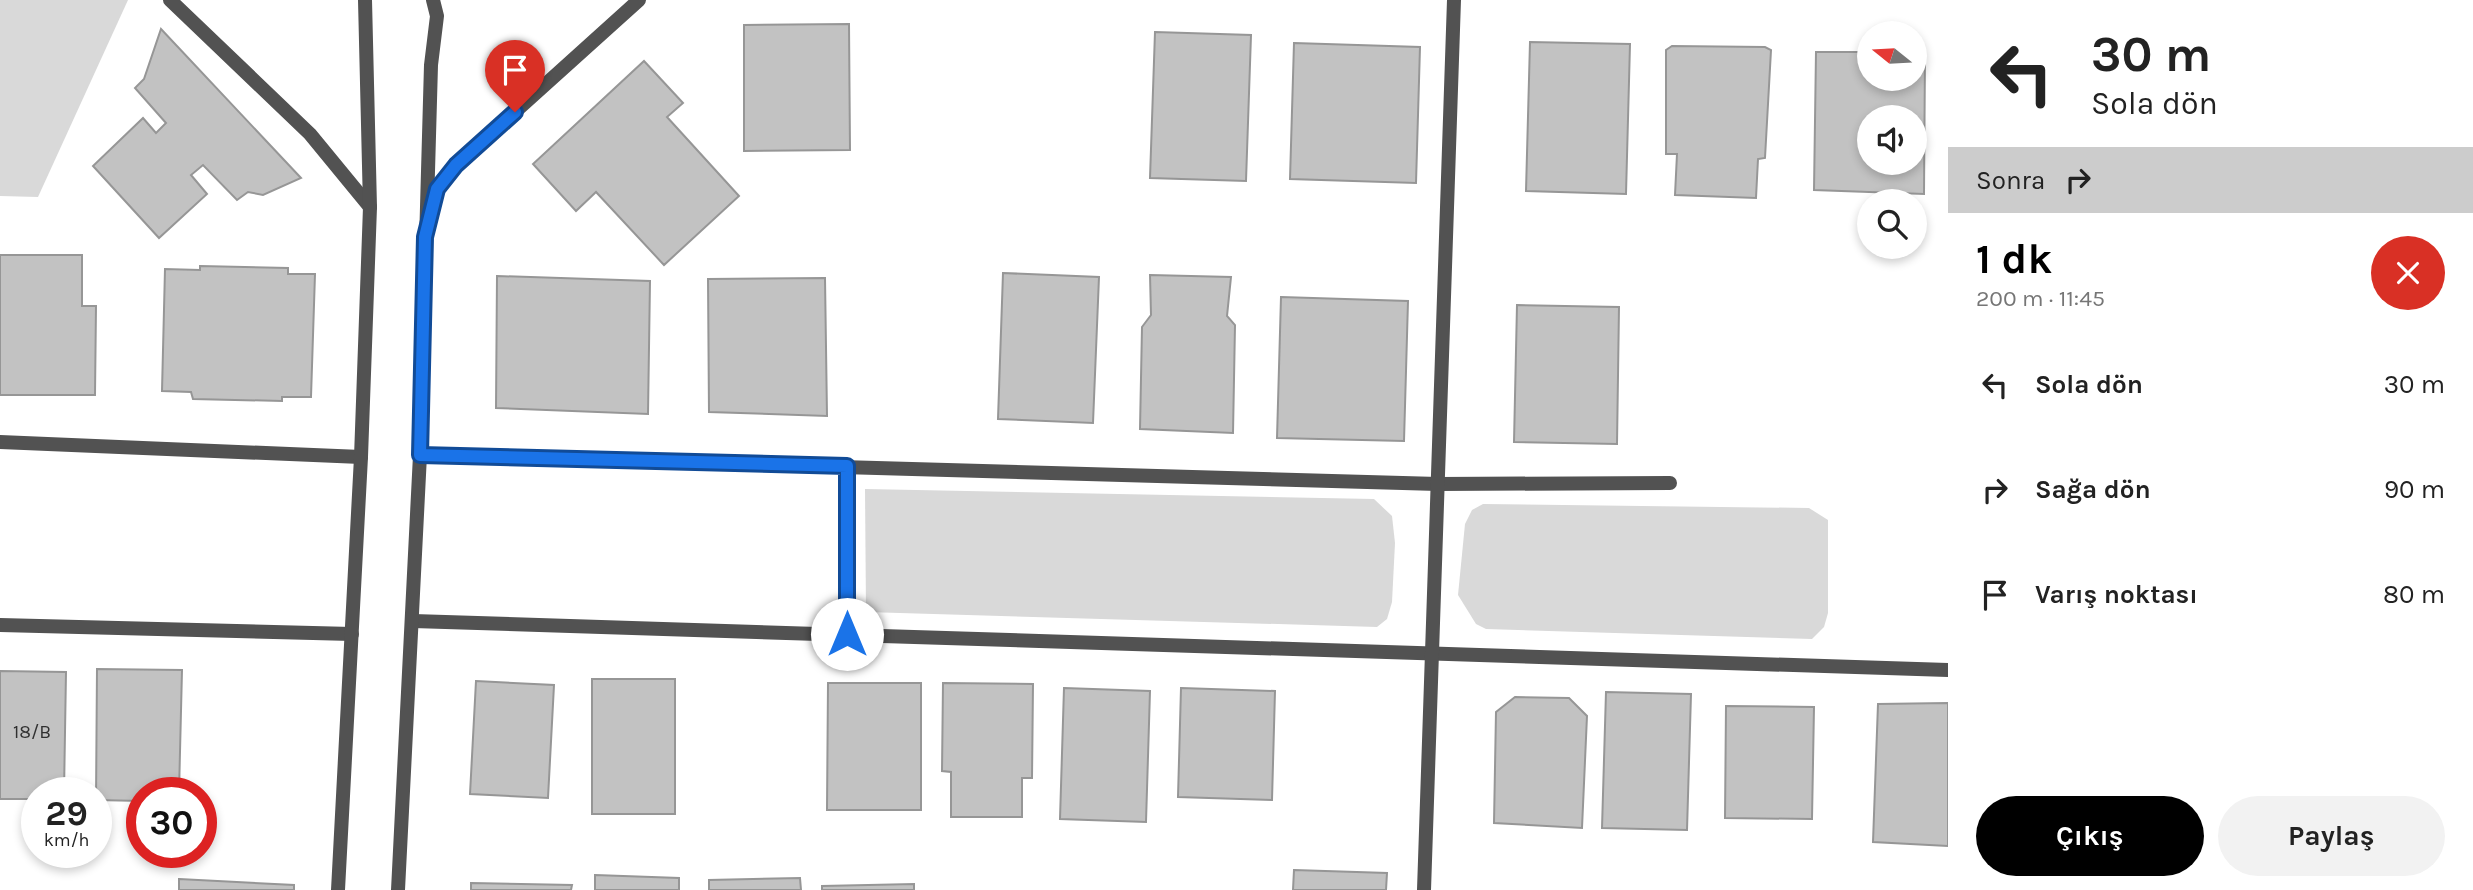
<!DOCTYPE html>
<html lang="tr">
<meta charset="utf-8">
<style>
body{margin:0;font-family:Karla,sans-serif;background:#f2f2f2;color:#222;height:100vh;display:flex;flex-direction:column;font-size:26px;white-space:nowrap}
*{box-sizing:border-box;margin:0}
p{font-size:23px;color:#767676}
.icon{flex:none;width:38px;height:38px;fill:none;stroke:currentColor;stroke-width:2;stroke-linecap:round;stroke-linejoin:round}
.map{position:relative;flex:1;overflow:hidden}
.side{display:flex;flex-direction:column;background:#fff;width:525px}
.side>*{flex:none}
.top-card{background:#fff;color:#222;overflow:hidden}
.needle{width:46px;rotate:288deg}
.controls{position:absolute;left:1857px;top:21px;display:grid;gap:14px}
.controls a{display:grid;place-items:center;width:70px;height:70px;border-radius:50%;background:#fff;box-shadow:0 4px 10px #0003;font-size:35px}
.speed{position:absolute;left:21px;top:777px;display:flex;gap:14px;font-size:35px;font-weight:700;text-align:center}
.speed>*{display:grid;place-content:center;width:91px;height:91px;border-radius:50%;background:#fff;box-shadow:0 4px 10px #0003;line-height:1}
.speed small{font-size:18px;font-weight:400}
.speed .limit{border:10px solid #d22;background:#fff;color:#111}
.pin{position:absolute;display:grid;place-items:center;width:60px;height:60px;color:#fff;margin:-72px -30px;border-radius:50% 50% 50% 0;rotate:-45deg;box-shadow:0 0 7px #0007}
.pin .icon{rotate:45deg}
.me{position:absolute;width:77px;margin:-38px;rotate:0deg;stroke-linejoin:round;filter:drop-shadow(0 0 5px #0008)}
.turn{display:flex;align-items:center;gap:24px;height:147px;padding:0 28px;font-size:32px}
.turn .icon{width:91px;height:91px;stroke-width:2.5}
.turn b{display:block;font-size:49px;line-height:60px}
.then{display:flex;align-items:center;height:66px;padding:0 28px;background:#0003;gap:14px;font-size:26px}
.round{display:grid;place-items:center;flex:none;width:74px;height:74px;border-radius:37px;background:#f2f2f2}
.summary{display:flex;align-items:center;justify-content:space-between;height:119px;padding:0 28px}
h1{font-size:42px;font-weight:700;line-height:52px;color:#000}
.button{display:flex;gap:14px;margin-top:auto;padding:14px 28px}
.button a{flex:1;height:80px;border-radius:42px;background:#000;color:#fff;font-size:28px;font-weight:700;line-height:80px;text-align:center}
.button a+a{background:#f2f2f2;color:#222}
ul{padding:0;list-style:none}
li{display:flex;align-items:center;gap:21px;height:105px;padding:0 28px}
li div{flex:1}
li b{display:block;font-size:26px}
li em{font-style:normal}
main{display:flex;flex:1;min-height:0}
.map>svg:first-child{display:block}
.green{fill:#d9d9d9}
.building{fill:#c2c2c2;stroke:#969696;stroke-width:2;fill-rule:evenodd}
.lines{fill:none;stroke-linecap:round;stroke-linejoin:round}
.minor{stroke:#525252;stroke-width:14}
.tertiary{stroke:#525252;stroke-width:14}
.route-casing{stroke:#114b97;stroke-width:18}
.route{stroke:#1a73e8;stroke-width:12}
.labels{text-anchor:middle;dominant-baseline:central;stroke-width:7;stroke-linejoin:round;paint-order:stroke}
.number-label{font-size:19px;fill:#303030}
</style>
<main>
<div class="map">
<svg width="1948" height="890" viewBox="0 0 1948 890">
<rect width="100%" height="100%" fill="#fff"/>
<g class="green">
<polygon points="0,0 128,0 38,197 0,196"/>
<polygon points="865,489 1374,499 1392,516 1395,543 1392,602 1387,619 1377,627 866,612"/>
<polygon points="1483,504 1809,508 1828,520 1828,613 1824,627 1812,639 1486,629 1476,624 1458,595 1465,524 1472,510"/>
</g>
<g class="building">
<polygon points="849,24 850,150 744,151 744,25"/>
<polygon points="161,29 301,178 263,195 248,192 237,200 203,165 191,175 207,194 159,238 93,166 143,118 156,133 166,123 135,88 144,79"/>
<polygon points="1155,32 1251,35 1246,181 1150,178"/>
<polygon points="1530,42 1630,44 1626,194 1526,191"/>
<polygon points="1294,43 1420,47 1416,183 1290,179"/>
<polygon points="1672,46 1765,47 1771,50 1765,158 1758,159 1756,198 1675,195 1677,154 1666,154 1666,50"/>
<path d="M1816,52H1869V79H1914V53H1925L1924,194L1814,190ZM1869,117H1914V163H1869Z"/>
<polygon points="644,61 683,103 667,117 739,196 664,265 596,192 576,211 533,164"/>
<polygon points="0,255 82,255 82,306 96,306 95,395 0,395"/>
<polygon points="200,266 288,268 288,274 315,274 311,397 282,397 282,401 193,399 191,392 162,391 165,269 200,270"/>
<polygon points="1003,273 1099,277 1093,423 998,419"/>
<polygon points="1150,275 1231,277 1227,316 1235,325 1233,433 1140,429 1142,327 1151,315"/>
<polygon points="497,276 650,281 648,414 496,408"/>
<polygon points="825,278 827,416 709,412 708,279"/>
<polygon points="1281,297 1408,301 1404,441 1277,438"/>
<polygon points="1517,305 1619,307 1617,444 1514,442"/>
<polygon points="97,669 182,670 179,793 142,793 142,801 96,800"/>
<polygon points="0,671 66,672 64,793 37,793 37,799 0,799"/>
<rect x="592" y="679" width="83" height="135"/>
<polygon points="476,681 554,685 548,798 470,794"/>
<polygon points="828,683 921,683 921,810 827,810"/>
<polygon points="943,683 1033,684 1032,778 1022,778 1022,817 951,817 951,772 942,771"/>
<polygon points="1064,688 1150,691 1146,822 1060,819"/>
<polygon points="1181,688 1275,691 1272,800 1178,797"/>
<polygon points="1606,692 1691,694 1687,830 1602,828"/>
<polygon points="1515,697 1569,698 1587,716 1582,828 1494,823 1496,712"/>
<polygon points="1948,703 1948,846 1873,842 1878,704"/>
<polygon points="1726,706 1814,707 1812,819 1725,818"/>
<polygon points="1294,870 1387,873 1386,890 1293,890"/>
<polygon points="595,875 679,878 679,890 595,890"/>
<polygon points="800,878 801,890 709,890 709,880"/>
<polygon points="179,879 294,885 294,890 179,890"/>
<polygon points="471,883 572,885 571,890 471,890"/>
<polygon points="914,884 914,890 822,890 822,886"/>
</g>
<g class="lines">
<g class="minor">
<polyline points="0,442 361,457"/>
<polyline points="420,455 1438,484 1670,483"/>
<polyline points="413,621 1948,670"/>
<polyline points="0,625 352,634"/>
<polyline points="847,633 847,466"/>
<polyline points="1424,890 1454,0"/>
</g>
<g class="tertiary">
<polyline points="170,0 310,134 370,207"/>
<polyline points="432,209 437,189 456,165 639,0"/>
<polyline points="338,890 361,457 370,207 365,0"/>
<polyline points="398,890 420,455 431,65 437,16 433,0"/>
</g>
</g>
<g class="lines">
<defs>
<polyline id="route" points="515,112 456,165 437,189 425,237 420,455 847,466 847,634"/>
</defs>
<use href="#route" class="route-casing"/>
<use href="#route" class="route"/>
</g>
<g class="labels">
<g class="number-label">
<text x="32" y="732">18/B</text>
</g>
</g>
</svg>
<div class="controls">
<a><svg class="needle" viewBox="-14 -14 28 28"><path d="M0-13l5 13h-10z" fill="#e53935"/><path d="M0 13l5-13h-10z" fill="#767676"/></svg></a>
<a><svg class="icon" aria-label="sound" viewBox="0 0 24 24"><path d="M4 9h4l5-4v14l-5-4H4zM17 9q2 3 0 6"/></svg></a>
<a><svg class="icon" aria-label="search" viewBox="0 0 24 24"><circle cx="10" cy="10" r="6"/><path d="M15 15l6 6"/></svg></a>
</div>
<div class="speed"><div>29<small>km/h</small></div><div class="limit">30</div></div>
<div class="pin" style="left:515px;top:112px;background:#d93025"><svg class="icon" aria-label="arrive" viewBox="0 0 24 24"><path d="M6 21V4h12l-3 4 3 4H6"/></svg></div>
<svg class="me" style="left:847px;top:634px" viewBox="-20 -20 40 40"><circle r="19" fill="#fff"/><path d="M0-13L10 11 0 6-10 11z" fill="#1a73e8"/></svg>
</div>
<section class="side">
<div class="top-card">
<div class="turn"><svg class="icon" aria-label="left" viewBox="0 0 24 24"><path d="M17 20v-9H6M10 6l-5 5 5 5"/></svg><div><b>30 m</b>Sola dön</div></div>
<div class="then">Sonra<svg class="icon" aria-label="right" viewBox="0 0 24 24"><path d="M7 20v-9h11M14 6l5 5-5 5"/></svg></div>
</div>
<div class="summary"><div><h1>1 dk</h1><p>200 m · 11:45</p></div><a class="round" style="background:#d93025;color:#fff"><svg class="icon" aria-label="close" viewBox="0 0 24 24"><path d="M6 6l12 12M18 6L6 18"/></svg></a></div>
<ul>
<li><svg class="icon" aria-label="left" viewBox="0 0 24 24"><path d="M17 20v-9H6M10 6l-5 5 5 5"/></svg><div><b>Sola dön</b></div><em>30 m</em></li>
<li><svg class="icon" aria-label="right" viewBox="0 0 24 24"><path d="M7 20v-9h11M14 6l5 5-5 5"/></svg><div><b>Sağa dön</b></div><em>90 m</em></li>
<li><svg class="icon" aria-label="arrive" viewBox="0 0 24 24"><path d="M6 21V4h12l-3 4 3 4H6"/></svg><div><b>Varış noktası</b></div><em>80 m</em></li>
</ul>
<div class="button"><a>Çıkış</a><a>Paylaş</a></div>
</section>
</main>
